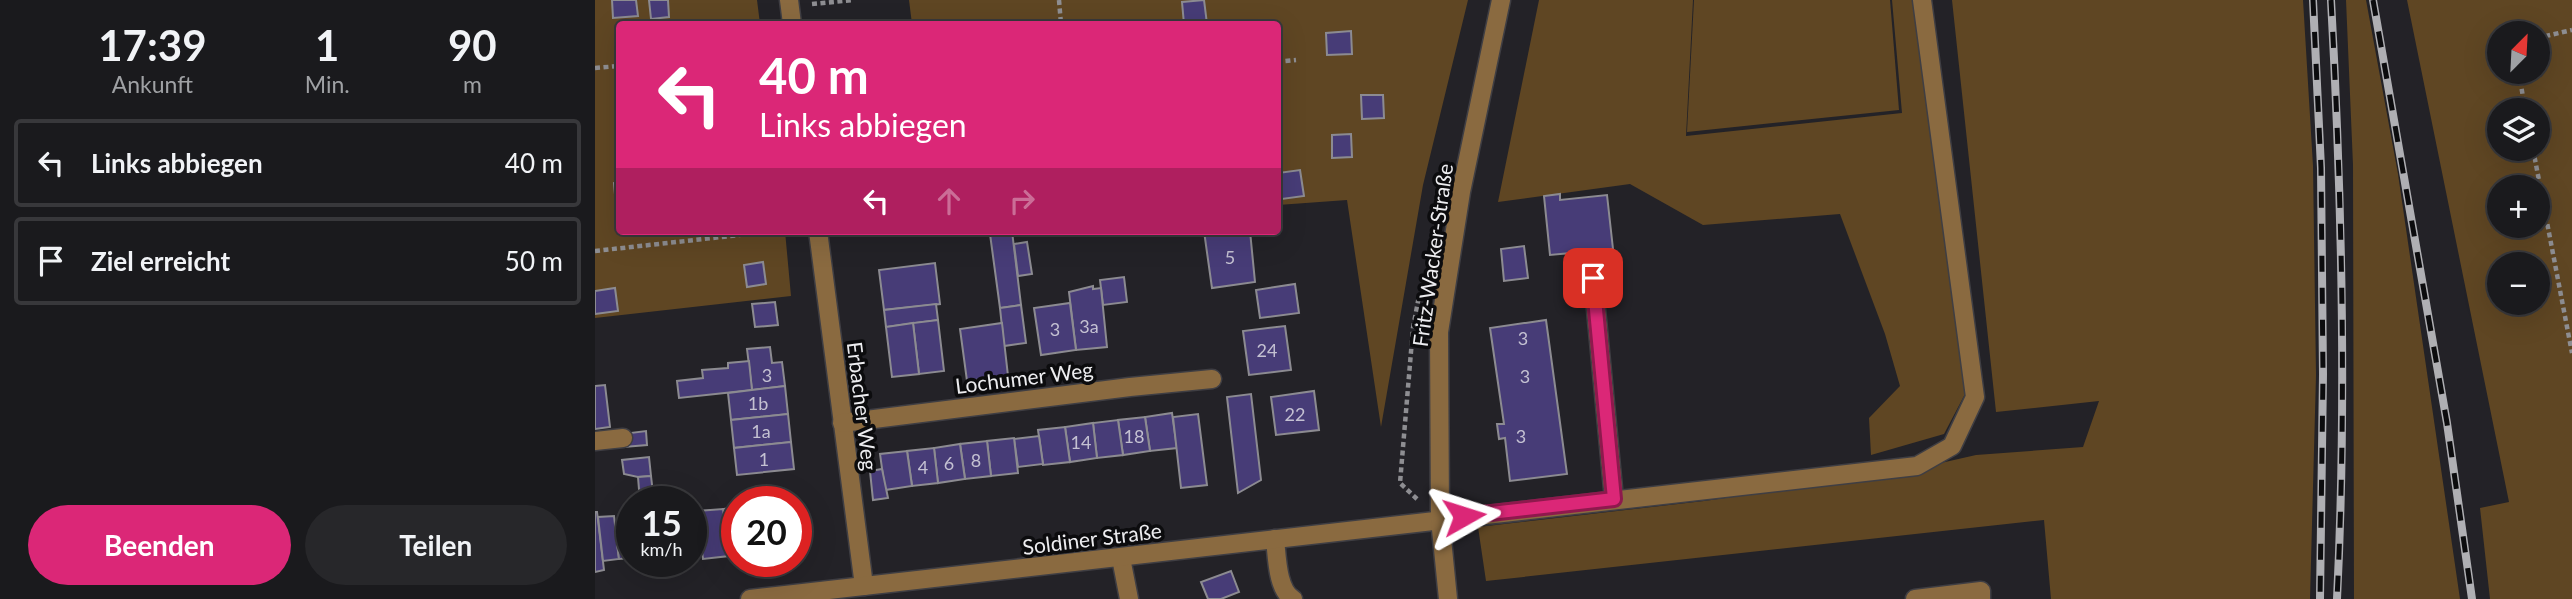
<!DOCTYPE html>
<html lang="de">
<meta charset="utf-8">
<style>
body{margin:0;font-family:Lato,sans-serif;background:#27272a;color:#f1f3f6;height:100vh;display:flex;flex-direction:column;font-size:26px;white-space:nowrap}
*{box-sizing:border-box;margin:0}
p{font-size:23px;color:#9fa1a4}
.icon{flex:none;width:38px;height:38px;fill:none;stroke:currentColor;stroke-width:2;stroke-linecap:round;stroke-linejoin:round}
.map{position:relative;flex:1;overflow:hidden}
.side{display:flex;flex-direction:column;background:#1a1a1d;width:595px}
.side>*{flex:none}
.hud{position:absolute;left:21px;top:21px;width:665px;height:214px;border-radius:7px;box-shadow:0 7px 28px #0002,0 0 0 2px #38383b;background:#db2777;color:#fff;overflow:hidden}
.needle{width:46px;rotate:24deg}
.controls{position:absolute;left:1892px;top:21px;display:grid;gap:14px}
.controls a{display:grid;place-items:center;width:63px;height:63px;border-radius:50%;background:#1a1a1d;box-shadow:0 7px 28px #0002,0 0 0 2px #38383b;font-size:35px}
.speed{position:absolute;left:21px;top:486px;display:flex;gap:14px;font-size:35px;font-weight:700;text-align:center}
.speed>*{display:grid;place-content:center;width:91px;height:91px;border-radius:50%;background:#1a1a1d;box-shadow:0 7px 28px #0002,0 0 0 2px #38383b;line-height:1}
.speed small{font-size:18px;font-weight:400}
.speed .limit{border:10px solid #d22;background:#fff;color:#111}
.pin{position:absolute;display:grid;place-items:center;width:60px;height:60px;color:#fff;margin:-30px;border-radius:14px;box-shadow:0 4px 10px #0006}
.me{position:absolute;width:77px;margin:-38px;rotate:84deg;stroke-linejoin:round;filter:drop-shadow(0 0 5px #0008)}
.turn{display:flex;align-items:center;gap:24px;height:147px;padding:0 28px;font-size:32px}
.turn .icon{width:91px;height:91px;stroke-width:2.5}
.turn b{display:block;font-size:49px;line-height:60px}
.lanes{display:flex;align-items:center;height:66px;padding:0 28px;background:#0003;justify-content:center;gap:35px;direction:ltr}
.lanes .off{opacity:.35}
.eta{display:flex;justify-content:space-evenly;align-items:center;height:119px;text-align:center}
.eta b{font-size:42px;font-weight:700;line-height:49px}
.button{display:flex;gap:14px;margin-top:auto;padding:14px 28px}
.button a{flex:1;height:80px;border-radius:42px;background:#db2777;color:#fff;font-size:28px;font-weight:700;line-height:80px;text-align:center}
.button a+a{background:#27272a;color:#f1f3f6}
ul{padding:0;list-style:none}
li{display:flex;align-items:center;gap:21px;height:88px;margin:0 14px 10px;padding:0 14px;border:4px solid #38383b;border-radius:7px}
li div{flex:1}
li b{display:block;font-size:26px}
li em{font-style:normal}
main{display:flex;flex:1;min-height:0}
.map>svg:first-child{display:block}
.green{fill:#5f4623;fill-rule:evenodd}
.building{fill:#473c77;stroke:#8c8b91;stroke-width:2}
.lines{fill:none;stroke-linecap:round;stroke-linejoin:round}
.minor-casing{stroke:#3f3e43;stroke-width:21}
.path{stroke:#8e8e92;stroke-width:4.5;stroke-dasharray:5 3.5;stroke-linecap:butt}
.minor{stroke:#8a6a40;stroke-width:18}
.rail-casing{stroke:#afafb3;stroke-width:8}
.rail{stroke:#0c0c0e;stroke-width:5;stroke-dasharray:16;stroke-linecap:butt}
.route-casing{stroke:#8e194d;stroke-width:18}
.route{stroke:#db2777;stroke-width:12}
.labels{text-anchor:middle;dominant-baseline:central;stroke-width:7;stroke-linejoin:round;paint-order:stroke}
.number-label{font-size:18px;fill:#c4c1d2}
.street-label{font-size:21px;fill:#ededf0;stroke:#0c0c0e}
</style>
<main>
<section class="side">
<div class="eta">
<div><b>17:39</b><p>Ankunft</p></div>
<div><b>1</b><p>Min.</p></div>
<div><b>90</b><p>m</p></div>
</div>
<ul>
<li><svg class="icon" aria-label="left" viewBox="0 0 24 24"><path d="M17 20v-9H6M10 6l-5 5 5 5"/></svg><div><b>Links abbiegen</b></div><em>40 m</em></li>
<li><svg class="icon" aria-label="arrive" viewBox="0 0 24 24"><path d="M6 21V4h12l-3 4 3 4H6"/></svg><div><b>Ziel erreicht</b></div><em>50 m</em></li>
</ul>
<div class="button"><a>Beenden</a><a>Teilen</a></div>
</section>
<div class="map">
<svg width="1977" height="599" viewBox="0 0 1977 599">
<rect width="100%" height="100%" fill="#232227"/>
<g class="green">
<polygon points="0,0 162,0 165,24 24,24 24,231 190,231 196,296 0,318"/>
<polygon points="314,0 873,0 828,185 786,427 752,200 683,205 682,24 317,24"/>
<polygon points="944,0 1098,0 1091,136 1307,113 1297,0 1322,0 1370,394 1349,434 1276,455 1274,418 1305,386 1290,334 1245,214 1108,225 1035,184 903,202"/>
<polygon points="1099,0 1295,0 1304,110 1092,132"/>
<polygon points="1357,0 1708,0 1718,166 1721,375 1715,599 1456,599 1449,520 891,581 883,527 1109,501 1293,475 1381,455 1488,447 1504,401 1401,412"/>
<polygon points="1751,0 1771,0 1803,174 1865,599 1759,599 1758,165"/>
<path d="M1812,0H1977V599H1895L1885,508L1914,502ZM1942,33V72H1904V33ZM1942,110V149H1904V110ZM1942,187V226H1904V187ZM1942,264V303H1904V264Z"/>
</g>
<g class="building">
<polygon points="17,0 41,0 43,16 18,18"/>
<polygon points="54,0 73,0 74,17 56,19"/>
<polygon points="609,0 612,24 589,24 587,2"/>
<polygon points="756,31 757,54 732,55 731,33"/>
<polygon points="766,95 788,95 789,118 767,119"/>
<polygon points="756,134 757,157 737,158 737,135"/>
<polygon points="705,170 709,196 687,199 683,173"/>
<polygon points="24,182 24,206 21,206 19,183"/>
<polygon points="965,194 965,200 1012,195 1018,249 955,255 949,196"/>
<polygon points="417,231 426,305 405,308 395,234"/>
<polygon points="609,231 655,231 660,282 617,288"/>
<polygon points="432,242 437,274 423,276 419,244"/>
<polygon points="929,246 933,278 909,281 906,249"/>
<polygon points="168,262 171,284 152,287 149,265"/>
<polygon points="340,263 345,304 289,310 284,270"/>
<polygon points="529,277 532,302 508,305 505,280"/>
<polygon points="700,284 704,313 665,318 661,290"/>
<polygon points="498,286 498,289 506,288 512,347 481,350 474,292"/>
<polygon points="20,288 23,311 0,314 0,291"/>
<polygon points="180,302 183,325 160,327 157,304"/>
<polygon points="475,303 481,350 446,355 439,308"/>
<polygon points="341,304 343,320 291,327 289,310"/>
<polygon points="426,305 431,343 409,346 405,308"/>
<polygon points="343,320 349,371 324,374 318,323"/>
<polygon points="951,320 972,474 915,481 910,438 904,439 902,424 909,424 895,328"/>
<polygon points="318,323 324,374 297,377 291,327"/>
<polygon points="407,323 413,376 372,381 365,329"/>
<polygon points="690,326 696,370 654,375 648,331"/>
<polygon points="175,347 177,363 187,362 190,386 157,390 152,349"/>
<polygon points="154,361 157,390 84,398 82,381 108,378 107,370 133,368 133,363"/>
<polygon points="10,385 15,427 0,429 0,386"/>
<polygon points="190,386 193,414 136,420 133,393"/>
<polygon points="719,391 724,430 681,435 676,397"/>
<polygon points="656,394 666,480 643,493 632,397"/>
<polygon points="577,413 582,448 555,451 550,417"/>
<polygon points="193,414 196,442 139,448 136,420"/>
<polygon points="603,414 612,485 586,488 578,417"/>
<polygon points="550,417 555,451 528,455 523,420"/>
<polygon points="523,420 528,455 502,458 498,423"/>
<polygon points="498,423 502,458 475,462 470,427"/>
<polygon points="470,427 475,462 448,465 443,430"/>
<polygon points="51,431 52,445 29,447 27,434"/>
<polygon points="444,436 448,464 423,467 419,439"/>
<polygon points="419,438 423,473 396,476 392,441"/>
<polygon points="392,441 396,476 370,479 365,444"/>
<polygon points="196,442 199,469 142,475 139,448"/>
<polygon points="365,444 370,479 343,483 339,448"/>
<polygon points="339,448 343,483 317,486 312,451"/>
<polygon points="312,451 317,486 290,490 285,454"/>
<polygon points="54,457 56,476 43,477 29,474 27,460"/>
<polygon points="287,469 293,498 278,500 275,471"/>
<polygon points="56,476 59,502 45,502 43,477"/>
<polygon points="84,491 86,502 59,502 58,494"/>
<polygon points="142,507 142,555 134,556 128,509"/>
<polygon points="128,509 134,556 108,559 102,511"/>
<polygon points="0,512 2,512 9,570 0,572"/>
<polygon points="19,516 24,559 8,561 3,517"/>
<polygon points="104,527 107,550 96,552 96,528"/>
<polygon points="37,535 37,558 24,559 21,536"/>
<polygon points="41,562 66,562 66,565 42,567"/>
<polygon points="636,571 644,592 626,599 613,599 606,582"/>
</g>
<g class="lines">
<defs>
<g id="minor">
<polyline points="194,0 197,24"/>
<polyline points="223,231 269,586"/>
<polyline points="998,278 1019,499"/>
<polyline points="247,423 535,387 617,379"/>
<polyline points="0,441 28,438"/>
<path d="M680,539C682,556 682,590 698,599"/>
<polyline points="526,558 534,599"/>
<polyline points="155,599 1322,466 1357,446 1380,397 1327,0"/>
<polyline points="853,599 845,519 844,332 866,192 906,0"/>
<polyline points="1320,599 1386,591 1386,599"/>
</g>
</defs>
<use href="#minor" class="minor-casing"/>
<g class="path">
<polyline points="464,0 466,24"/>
<polyline points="217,4 259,0"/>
<polyline points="1942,38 1977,30"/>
<polyline points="682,62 701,60"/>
<polyline points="0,68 24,66"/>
<polyline points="1924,72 1930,110"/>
<polyline points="1938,149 1977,353"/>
<polyline points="0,251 181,231"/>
<polyline points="822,499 805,483 818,328 824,296"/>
</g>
<use href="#minor" class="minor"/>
<defs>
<g id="rail">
<polyline points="1718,0 1726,168 1728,374 1725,599"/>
<path d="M1736,0C1747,200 1752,399 1742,599"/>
<polyline points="1778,0 1852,423 1877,599"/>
</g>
</defs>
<use href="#rail" class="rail-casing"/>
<use href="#rail" class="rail"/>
</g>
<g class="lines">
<defs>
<polyline id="route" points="869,516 1019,499 998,278"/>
</defs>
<use href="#route" class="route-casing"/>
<use href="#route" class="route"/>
</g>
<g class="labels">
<g class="number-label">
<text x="635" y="257">5</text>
<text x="494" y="326">3a</text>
<text x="460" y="329">3</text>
<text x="928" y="338">3</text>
<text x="672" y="350">24</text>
<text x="172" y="375">3</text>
<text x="930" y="376">3</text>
<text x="163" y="403">1b</text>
<text x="700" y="414">22</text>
<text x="166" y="431">1a</text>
<text x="539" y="436">18</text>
<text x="926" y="436">3</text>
<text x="486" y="442">14</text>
<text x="169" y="459">1</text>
<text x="381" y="460">8</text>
<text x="354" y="463">6</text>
<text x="328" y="467">4</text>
</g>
<g class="street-label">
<text transform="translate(837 255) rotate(-82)">Fritz-Wacker-Straße</text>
<text transform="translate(429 377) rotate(-7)">Lochumer Weg</text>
<text transform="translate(268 406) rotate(83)">Erbacher Weg</text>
<text transform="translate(497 538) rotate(-7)">Soldiner Straße</text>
</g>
</g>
</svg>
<div class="controls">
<a><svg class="needle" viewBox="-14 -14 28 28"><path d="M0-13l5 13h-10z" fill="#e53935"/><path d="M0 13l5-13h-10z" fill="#9fa1a4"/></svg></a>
<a><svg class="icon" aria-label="layers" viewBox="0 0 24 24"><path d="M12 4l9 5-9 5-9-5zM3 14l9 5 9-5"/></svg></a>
<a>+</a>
<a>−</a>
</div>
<div class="speed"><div>15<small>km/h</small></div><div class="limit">20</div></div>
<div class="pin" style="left:998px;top:278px;background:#d93025"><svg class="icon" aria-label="arrive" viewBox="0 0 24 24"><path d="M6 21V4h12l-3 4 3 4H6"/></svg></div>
<svg class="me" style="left:869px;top:516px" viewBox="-20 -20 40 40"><path d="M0-17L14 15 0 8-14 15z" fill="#db2777" stroke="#fff" stroke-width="4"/></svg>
<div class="hud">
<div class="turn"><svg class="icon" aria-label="left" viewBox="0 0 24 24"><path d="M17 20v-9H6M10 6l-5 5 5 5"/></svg><div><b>40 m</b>Links abbiegen</div></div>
<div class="lanes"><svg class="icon" aria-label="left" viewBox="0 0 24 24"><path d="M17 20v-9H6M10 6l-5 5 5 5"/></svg><svg class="icon off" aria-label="ahead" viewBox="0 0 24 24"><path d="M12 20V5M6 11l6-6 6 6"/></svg><svg class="icon off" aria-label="right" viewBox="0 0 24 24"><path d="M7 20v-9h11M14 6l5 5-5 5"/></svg></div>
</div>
</div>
</main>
